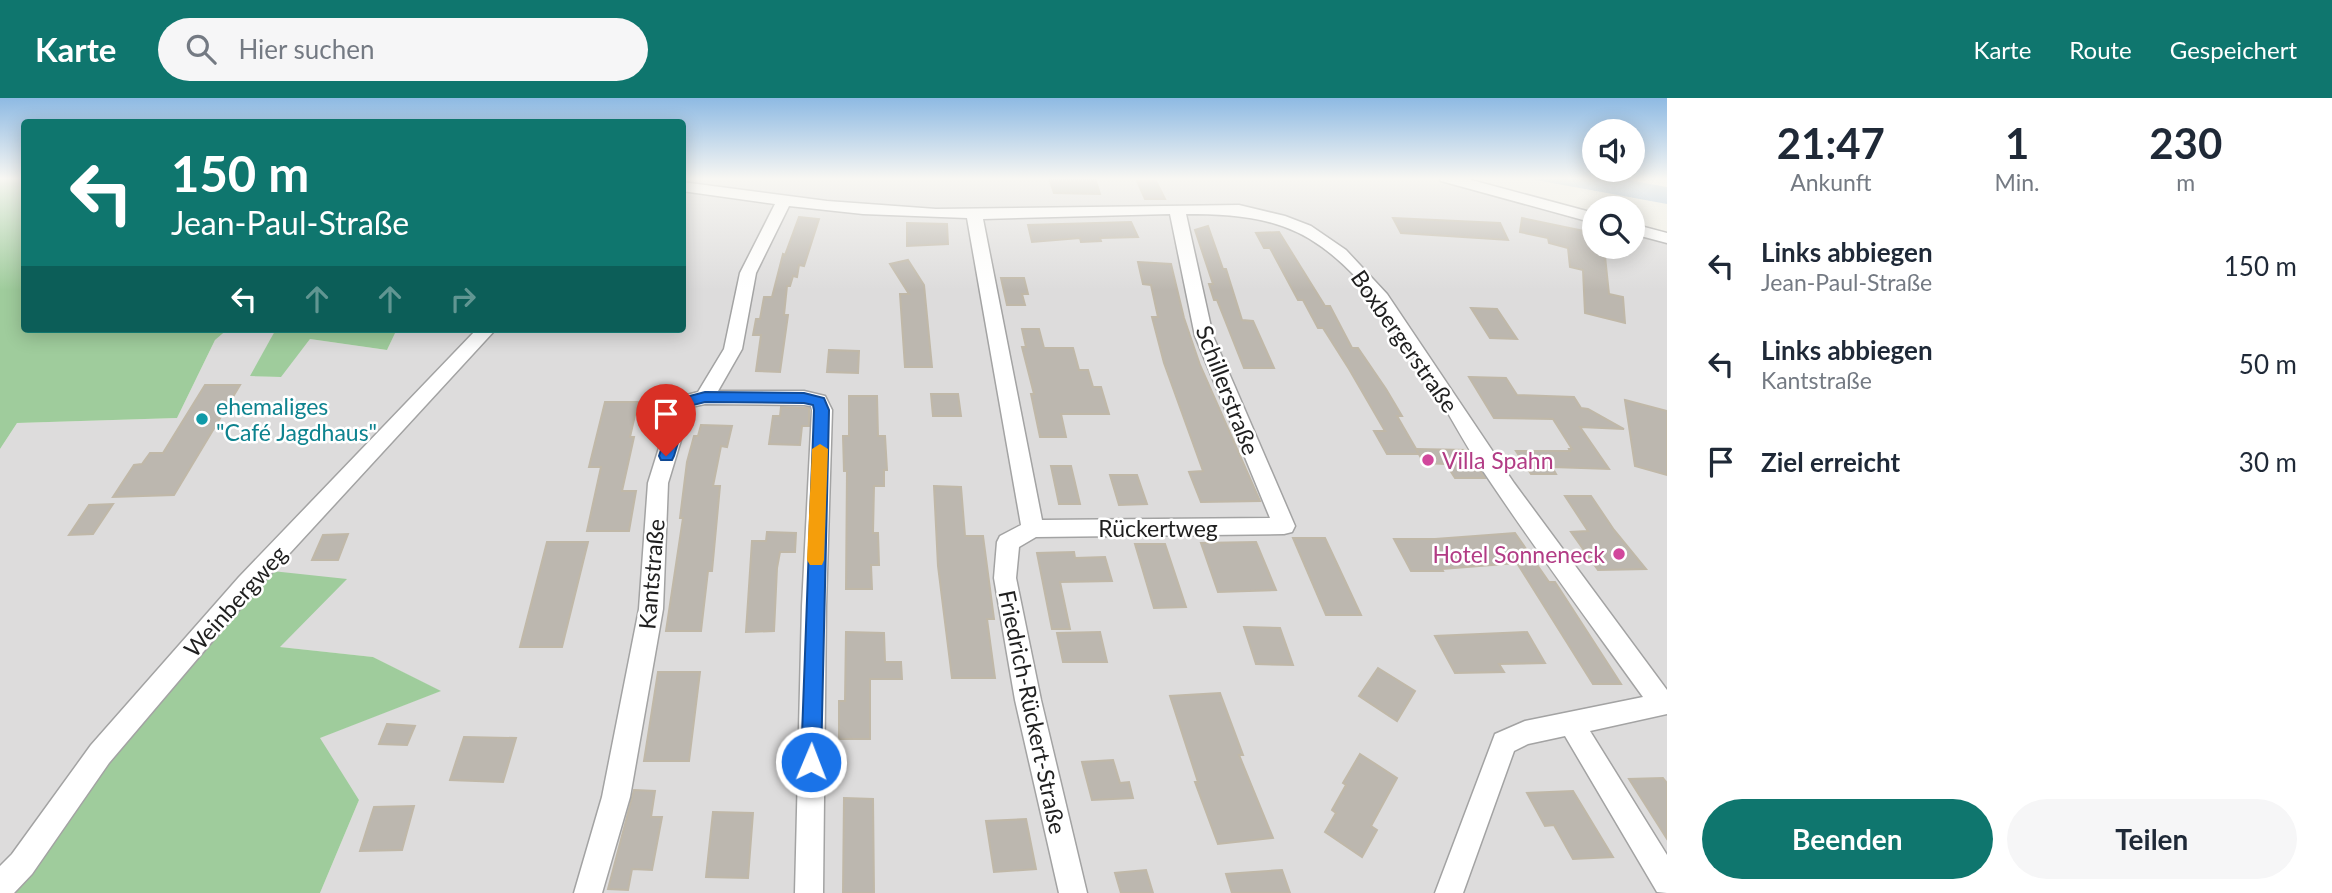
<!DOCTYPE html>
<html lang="de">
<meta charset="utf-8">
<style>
body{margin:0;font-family:Lato,sans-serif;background:#f6f6f7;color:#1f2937;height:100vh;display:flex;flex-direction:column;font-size:26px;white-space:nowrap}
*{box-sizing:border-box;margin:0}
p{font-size:23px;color:#747a83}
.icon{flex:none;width:38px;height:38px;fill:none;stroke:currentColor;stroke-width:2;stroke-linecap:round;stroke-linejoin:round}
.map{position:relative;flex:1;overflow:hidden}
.details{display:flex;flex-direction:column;background:#fff;width:665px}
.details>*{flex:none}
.guide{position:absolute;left:21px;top:21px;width:665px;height:214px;border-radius:7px;box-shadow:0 4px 18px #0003;background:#0f766e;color:#fff;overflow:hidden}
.controls{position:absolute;left:1582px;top:21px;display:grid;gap:14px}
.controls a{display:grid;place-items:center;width:63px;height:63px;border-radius:50%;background:#fff;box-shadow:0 4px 18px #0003;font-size:35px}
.pin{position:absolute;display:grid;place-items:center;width:60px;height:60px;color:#fff;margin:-72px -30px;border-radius:50% 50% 50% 0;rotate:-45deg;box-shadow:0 0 7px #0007}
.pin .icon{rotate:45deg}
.me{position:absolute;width:77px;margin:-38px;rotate:1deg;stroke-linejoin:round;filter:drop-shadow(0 0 5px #0008)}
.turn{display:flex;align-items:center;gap:24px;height:147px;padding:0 35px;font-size:32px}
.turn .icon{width:91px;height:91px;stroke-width:2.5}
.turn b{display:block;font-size:49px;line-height:60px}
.lanes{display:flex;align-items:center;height:66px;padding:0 35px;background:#0003;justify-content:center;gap:35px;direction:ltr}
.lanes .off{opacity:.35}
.eta{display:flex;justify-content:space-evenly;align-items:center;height:119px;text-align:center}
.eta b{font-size:42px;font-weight:700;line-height:49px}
.button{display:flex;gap:14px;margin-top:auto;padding:14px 35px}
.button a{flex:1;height:80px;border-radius:42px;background:#0f766e;color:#fff;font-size:28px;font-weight:700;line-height:80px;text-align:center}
.button a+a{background:#f6f6f7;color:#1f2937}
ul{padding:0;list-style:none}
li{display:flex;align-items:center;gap:21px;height:98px;padding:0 35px}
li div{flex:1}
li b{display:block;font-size:26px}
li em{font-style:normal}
header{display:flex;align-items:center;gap:42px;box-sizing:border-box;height:98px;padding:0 35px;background:#0f766e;color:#fff}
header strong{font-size:33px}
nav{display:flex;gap:38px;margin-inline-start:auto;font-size:24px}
.search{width:490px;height:63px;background:#f6f6f7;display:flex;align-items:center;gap:18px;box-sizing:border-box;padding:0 24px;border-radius:38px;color:#747a83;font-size:26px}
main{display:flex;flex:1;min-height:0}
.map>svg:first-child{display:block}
.residential{fill:#dddcdc}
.forest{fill:#9fcc9c}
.water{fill:#a8c3db}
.building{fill:#bcb7af;stroke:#c0b8a8;stroke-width:2}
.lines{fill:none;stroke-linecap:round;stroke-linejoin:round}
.street-casing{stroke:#a3a3a3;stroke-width:3}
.street{fill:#fff;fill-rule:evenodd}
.route{fill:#1a73e8;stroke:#114b97;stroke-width:2}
.slow{fill:#f59e0b}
.culture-dot{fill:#0f9aa8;stroke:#fff;stroke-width:2.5}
.hotel-dot{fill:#d1479c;stroke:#fff;stroke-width:2.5}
.labels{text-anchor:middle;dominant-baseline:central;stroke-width:5;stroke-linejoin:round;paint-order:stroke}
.street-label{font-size:23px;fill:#1f1f1f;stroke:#fff}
.culture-label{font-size:23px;fill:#0d838f;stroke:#fff;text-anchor:start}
.hotel-label{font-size:23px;fill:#b23c85;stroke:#fff;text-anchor:start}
</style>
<header>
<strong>Karte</strong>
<div class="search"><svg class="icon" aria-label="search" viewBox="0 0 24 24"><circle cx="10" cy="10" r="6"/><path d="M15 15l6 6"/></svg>Hier suchen</div>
<nav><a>Karte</a><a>Route</a><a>Gespeichert</a></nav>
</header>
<main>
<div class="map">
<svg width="1667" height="795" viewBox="0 0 1667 795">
<rect width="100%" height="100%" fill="#efeee5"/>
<polygon class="residential" points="683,80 1433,80 1594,123 1594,149 1633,149 1633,134 1667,143 1667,795 320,795 359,702 319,640 440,593 373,559 279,549 0,771 0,351 17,325 177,320 215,242 228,231 276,231 251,278 280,279 310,241 387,252 397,231 682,231"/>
<g class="forest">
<polygon points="0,80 24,80 24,231 228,231 215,242 177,320 17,325 0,351"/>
<polygon points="276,231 397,231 387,252 310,241 281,279 250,278"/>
<polygon points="272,473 347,481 280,549 373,559 441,593 320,640 359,702 320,795 0,795 0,771"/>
</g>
<polygon class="water" points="1525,80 1616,80 1667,89 1667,106"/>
<g class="building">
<polygon points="1049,80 1095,80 1100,96 1054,95"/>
<polygon points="1137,83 1156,83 1165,101 1145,101"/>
<polygon points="799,119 819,121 804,168 799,167 797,179 793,178 790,188 787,188 784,217 788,217 780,274 756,273 761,237 753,237 756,221 760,221 764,199 772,199 783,156 785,157"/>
<polygon points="1393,120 1500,125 1508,142 1401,135"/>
<polygon points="1522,120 1594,135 1594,149 1604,149 1609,196 1623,199 1625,225 1585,215 1583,172 1570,169 1568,150 1549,145 1548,140 1520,134"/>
<polygon points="1131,124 1138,139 1100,140 1101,143 1081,144 1080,140 1032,144 1028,127"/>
<polygon points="907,125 947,126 948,146 907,148"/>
<polygon points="1208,128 1223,171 1226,171 1242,222 1253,223 1274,270 1244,270 1217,202 1214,202 1209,186 1213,186 1195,132"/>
<polygon points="1279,134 1325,208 1330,208 1352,250 1358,250 1386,291 1402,318 1397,318 1419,356 1387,356 1374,333 1385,333 1349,271 1323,230 1318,230 1303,202 1298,202 1270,150 1264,150 1256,135"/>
<polygon points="908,162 924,187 932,269 905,269 900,196 909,196 890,166"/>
<polygon points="1138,164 1171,166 1184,220 1200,267 1260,403 1201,404 1189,374 1203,373 1164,265 1152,219 1158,219 1151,187 1143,186"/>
<polygon points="1001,180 1024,180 1028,196 1022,196 1025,207 1007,207"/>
<polygon points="1471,210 1497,211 1517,241 1490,240"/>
<polygon points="1022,231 1039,231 1044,250 1073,250 1079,272 1088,272 1093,289 1101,289 1109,316 1061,316 1066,339 1040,339 1031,296 1034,296 1022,249 1026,249"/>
<polygon points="829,252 859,253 858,275 827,274"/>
<polygon points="1469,279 1506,280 1517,297 1574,299 1581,310 1588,311 1624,331 1580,329 1609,371 1552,369 1556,376 1531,376 1516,353 1570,353 1569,351 1572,351 1553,321 1494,320"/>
<polygon points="205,287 240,287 174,397 113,399 134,367 142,366 150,355 163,355"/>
<polygon points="931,296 958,296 961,318 933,318"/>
<polygon points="849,298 877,298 878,338 885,338 887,372 884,372 884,388 874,388 873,435 878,435 879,467 871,467 872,491 846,491 847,373 844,373 843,338 849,338"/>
<polygon points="1625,302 1667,313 1667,377 1635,368"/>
<polygon points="605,304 638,304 630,339 634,339 622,393 636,393 629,433 587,433 601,369 589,369"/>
<polygon points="781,309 809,310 809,328 802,328 800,347 769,346 773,318 780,318"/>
<polygon points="701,327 732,328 727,349 721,348 713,388 720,388 712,473 708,473 701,533 666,533 683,420 680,420 687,364 694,338 698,338"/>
<polygon points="1416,351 1467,352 1485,380 1455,380 1446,366 1424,365"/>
<polygon points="1051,368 1071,368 1080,406 1059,406"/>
<polygon points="1110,377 1137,377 1147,406 1119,407"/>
<polygon points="934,388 961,389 965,438 983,438 994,521 987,521 995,580 952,580 938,468"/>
<polygon points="1565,398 1591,398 1614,432 1646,471 1598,472 1571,434 1588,433"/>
<polygon points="113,406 93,436 69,437 89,407"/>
<polygon points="767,434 796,435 795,454 780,454 777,470 774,533 746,534 752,443 766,443"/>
<polygon points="1515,435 1549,484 1555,484 1621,586 1593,586 1517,465 1442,471 1443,473 1411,473 1394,441 1435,441"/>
<polygon points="348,436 338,462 312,462 323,437"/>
<polygon points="1293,440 1325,440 1361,517 1326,517"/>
<polygon points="547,444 588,444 562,549 520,549"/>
<polygon points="1256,444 1276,492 1218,494 1201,445"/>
<polygon points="1135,446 1165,446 1186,509 1154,510"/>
<polygon points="1074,454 1075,460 1105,459 1112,483 1060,484 1070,531 1052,531 1037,455"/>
<polygon points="1244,529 1280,530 1293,567 1256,566"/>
<polygon points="846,534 884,535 885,564 901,564 902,581 870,581 870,641 839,641 839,603 845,603"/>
<polygon points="1100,534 1107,564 1063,564 1057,535"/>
<polygon points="1527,534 1545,565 1499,566 1504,574 1455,575 1435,538"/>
<polygon points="1378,570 1415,593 1397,623 1359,598"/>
<polygon points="658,574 700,574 689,663 644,663"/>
<polygon points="1220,595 1243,657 1239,657 1273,740 1218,746 1195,684 1198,684 1170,598"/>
<polygon points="387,626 415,628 407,647 379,646"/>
<polygon points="464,639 516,640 503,684 450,682"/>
<polygon points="1360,656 1397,680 1371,728 1377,732 1362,759 1325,734 1336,715 1332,712 1346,687 1343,685"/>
<polygon points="1113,662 1120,685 1129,684 1133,700 1092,702 1082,664"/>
<polygon points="1663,680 1667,685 1667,741 1629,681"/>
<polygon points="634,692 655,693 651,719 662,719 652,772 632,771 628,792 608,791"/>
<polygon points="1573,693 1613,759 1573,761 1554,727 1545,728 1527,695"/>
<polygon points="844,700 873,701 874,795 843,795"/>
<polygon points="414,708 402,752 360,753 374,709"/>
<polygon points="713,714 753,715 748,780 706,779"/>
<polygon points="1026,721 1036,771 994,774 986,723"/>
<polygon points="1146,772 1153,795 1121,795 1115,775"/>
<polygon points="1282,772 1290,795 1232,795 1226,776"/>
</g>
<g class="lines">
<defs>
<g id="street">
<polygon points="1439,80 1464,80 1594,115 1594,125 1441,83"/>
<path d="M682,84L827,103L936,111L1239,107L1285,118L1311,128L1346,152L1387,196L1514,385L1667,592V616L1590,633L1667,757V795L1657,794L1565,638L1528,646L1514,653L1463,795H1435L1495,636L1525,623L1643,599C1587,521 1530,444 1477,364C1433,294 1390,198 1322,149C1281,119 1235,116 1186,116L1213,238L1295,428L1292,434L1284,436L1036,439L1019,449L1016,480L1041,602L1087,795H1059L1015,602L994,480L997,444L1000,438L1021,427L967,120L863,116L789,108L756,175L742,251L718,293H804L825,298L832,312L826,508L823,795H795L802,508L812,312L811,308L804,307L705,306L691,309L668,385L663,511L630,699L602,795H574L602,699L639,511L648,385L673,305L676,300L698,294L724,251L740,175L775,106L682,93ZM1170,116L1195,238L1270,420L1042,422L983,121Z"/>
<polygon points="1633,126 1667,135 1667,145 1633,136"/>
<polygon points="477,231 496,231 255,493 109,665 32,776 14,795 0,795 0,768 12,756 91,647 239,479"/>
</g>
</defs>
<use href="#street" class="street-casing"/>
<use href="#street" class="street"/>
</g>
<linearGradient id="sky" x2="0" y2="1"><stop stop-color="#8ebae3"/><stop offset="0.42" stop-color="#f8f7f3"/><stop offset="1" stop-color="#f8f7f3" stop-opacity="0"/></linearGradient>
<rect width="1667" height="192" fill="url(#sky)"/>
<polygon class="route" points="705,294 804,295 824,300 829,312 821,664 818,671 811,674 804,671 801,664 814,312 813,307 804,305 705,304 689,308 674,358 672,362 661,362 659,358 678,301"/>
<polygon class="slow" points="820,346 828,351 824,462 822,467 810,467 807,462 812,351"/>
<circle class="culture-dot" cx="202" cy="321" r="7"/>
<g class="hotel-dot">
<circle cx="1428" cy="362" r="7"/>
<circle cx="1619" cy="456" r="7"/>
</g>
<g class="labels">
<g class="street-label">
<text transform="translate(1405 243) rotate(55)">Boxbergerstraße</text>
<text transform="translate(1228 292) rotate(69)">Schillerstraße</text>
<text x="1158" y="430">Rückertweg</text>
<text transform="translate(651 476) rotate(-85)">Kantstraße</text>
<text transform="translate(235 503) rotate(-48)">Weinbergweg</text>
<text transform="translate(1033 614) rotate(78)">Friedrich-Rückert-Straße</text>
</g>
<g class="culture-label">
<text x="216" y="308">ehemaliges<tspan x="216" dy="26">"Café Jagdhaus"</tspan></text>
</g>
<g class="hotel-label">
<text x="1442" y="362">Villa Spahn</text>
<text x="1605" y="456" text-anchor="end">Hotel Sonneneck</text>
</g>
</g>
</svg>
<div class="controls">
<a><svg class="icon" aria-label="sound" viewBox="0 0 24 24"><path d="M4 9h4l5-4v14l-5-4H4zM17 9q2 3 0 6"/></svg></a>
<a><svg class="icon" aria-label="search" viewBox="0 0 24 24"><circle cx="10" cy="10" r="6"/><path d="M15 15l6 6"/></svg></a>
</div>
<div class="pin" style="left:666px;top:358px;background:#d93025"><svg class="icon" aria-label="arrive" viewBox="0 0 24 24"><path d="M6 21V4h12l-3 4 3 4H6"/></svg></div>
<svg class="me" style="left:811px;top:664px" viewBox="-20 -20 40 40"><circle r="17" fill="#1a73e8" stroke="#fff" stroke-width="3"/><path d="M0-11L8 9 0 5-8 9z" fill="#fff"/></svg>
<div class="guide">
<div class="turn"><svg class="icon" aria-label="left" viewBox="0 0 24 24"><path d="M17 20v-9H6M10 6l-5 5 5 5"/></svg><div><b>150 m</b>Jean-Paul-Straße</div></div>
<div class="lanes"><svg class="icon" aria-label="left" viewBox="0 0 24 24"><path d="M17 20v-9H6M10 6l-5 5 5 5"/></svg><svg class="icon off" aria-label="ahead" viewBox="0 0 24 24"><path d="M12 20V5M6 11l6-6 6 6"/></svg><svg class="icon off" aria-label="ahead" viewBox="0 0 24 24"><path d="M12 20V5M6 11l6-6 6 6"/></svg><svg class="icon off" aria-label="right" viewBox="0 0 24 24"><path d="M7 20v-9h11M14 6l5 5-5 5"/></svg></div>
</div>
</div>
<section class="details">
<div class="eta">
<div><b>21:47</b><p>Ankunft</p></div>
<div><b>1</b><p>Min.</p></div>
<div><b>230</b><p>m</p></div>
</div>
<ul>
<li><svg class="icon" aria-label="left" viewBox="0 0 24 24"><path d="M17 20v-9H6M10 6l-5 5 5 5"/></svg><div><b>Links abbiegen</b><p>Jean-Paul-Straße</p></div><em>150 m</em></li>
<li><svg class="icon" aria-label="left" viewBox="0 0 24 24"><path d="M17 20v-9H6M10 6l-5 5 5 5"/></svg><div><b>Links abbiegen</b><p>Kantstraße</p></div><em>50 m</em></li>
<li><svg class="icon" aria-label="arrive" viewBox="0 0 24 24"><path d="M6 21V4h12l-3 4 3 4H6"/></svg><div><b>Ziel erreicht</b></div><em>30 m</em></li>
</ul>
<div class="button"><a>Beenden</a><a>Teilen</a></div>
</section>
</main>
